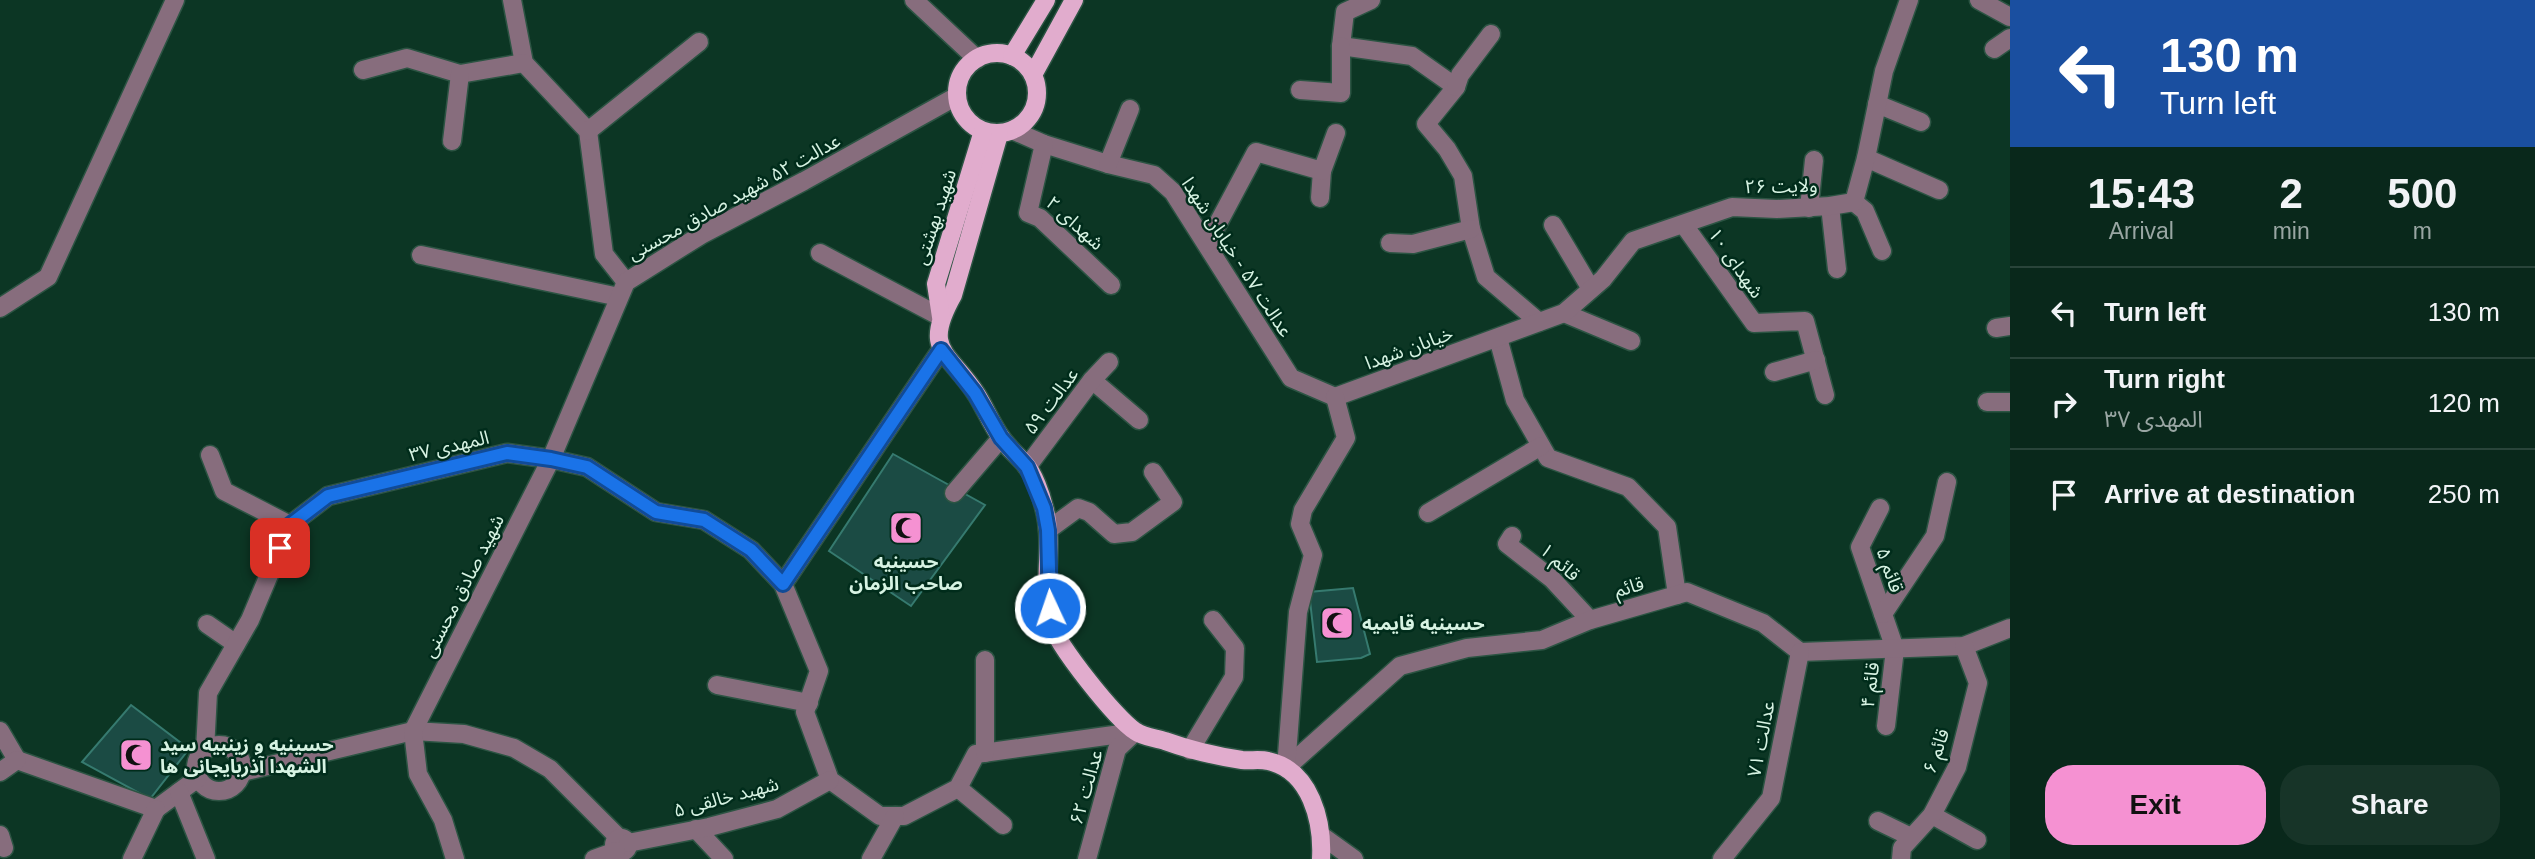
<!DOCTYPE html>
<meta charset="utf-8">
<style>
body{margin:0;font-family:Helvetica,"Noto Sans Arabic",sans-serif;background:#173428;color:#f1f3f6;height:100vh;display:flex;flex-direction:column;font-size:26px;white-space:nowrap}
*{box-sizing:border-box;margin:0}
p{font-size:23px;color:#99a6a3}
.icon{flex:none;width:38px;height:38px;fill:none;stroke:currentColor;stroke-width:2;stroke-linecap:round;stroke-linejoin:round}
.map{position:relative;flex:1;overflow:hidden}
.panel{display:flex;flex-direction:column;background:#09281b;width:525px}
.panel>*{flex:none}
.guide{background:#1a4fa0;color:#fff;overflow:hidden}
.pin{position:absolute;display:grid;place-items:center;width:60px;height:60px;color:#fff;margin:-30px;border-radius:14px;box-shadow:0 4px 10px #0006}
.me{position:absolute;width:77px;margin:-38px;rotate:357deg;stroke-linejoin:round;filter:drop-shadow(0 0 5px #0008)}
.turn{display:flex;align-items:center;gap:24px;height:147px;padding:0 35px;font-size:32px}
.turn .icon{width:91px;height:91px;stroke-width:2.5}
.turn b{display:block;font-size:49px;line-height:60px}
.eta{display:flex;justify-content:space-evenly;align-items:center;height:119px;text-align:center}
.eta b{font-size:42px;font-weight:700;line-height:49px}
.button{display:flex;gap:14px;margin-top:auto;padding:14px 35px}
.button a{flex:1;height:80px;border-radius:28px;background:#f591d2;color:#111;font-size:28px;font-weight:700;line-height:80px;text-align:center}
.button a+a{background:#173428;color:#f1f3f6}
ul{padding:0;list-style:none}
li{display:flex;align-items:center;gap:21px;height:91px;padding:0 35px;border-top:2px solid #29443a}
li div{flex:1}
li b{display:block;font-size:26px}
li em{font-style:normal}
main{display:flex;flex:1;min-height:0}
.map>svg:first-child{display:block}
.building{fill:#1b4b44;stroke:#367a6f;stroke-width:2}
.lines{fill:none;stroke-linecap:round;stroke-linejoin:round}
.minor-casing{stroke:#2c5443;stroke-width:21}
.major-casing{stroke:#2c5443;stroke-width:21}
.minor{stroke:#876d7d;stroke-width:18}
.major{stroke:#e1accd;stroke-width:18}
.route-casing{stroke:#114b97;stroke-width:18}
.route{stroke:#1a73e8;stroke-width:12}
.labels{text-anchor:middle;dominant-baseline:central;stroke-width:5;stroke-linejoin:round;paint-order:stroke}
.street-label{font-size:19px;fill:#d7f3e3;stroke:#002c1b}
.poi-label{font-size:19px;font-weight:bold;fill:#d7f3e3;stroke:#002c1b;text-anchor:start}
</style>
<main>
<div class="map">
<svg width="2010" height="859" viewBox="0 0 2010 859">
<rect width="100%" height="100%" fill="#0c3624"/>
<g class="building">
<polygon points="893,454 985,505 911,606 829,551"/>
<polygon points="1353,588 1370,654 1361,658 1317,662 1309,592"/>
<polygon points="131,705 189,749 150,799 82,762"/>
</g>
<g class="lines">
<defs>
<g id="minor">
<polyline points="512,0 524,63 588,131 604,254 626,282"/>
<polyline points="914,0 977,59"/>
<polyline points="1371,0 1345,12 1341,46 1412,56 1456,87 1426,124 1447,149 1463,176 1471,229 1486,277 1539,322"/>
<polyline points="1979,0 2010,17"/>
<polyline points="1994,49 2010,38"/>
<polyline points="363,70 407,58 460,74 524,63"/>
<polyline points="1456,87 1460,75 1491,34"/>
<polyline points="1300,90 1341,93 1341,46"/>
<polyline points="1877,104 1921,122"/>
<polyline points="1012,130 1044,144 1108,164 1154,175 1173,192 1291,378 1335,397"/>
<polyline points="588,131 699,42"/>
<polyline points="452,141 460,74"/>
<polyline points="1044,144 1028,213 1040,218 1111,285"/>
<polyline points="1866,158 1939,190"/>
<polyline points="1108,164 1130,109"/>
<polyline points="1320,198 1322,171"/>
<polyline points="1854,202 1865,211 1882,251"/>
<polyline points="1830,206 1837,269"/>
<polyline points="1809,208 1814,160"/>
<polyline points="1553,225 1591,289"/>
<polyline points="1684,225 1754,323 1805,321 1825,395"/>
<polyline points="1390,243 1413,244 1471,229"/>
<polyline points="1207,244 1256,152 1322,171 1336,133"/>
<polyline points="820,253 941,317"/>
<polyline points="421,255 619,297"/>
<polyline points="0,308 48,277 175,0"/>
<polyline points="1564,313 1631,341"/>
<polyline points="1996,328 2010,326"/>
<polyline points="1498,338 1515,400 1548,458 1628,487 1667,527 1677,595"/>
<polyline points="1774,372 1816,360"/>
<polyline points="1092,380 1139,420"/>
<polyline points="1335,397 1564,313 1603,279 1633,241 1732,207 1777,209 1830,206 1854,202 1866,158 1884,71 1909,0"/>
<polyline points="1987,402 2010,402"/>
<polyline points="210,455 224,491 290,525"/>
<polyline points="1027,467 1092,380 1109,362"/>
<polyline points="954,493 1001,438"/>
<polyline points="1880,508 1860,547 1895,649 1886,726"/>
<polyline points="1428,513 1541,446"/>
<polyline points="1048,530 1078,508 1089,512 1114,534 1132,532 1173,502 1153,472"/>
<polyline points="1512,536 1507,544 1552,579 1590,620"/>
<polyline points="783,584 941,350"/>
<polyline points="1883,614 1935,536 1947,482"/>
<polyline points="207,624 236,644"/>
<polyline points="717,685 809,703"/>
<polyline points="0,731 17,760"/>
<circle cx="219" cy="768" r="23"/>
<polyline points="205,750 208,693 250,620 290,525 328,496 507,453 551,459 587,467 656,512 704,520 751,550 783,584 819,671 805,712 830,780 880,816 904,816 958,788 976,754 1135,732"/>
<polyline points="1190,750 1234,677 1235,648 1213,620"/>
<polyline points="985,753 985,660"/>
<polyline points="17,760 156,809 198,778"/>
<polyline points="1286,768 1400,666 1467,648 1542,640 1590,620 1687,592 1763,623 1800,652 1964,646 2010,628"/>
<polyline points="1286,768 1298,612 1313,555 1300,524 1303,510 1346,438 1335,397"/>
<polyline points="0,772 17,760"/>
<polyline points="242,772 413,731 464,734 514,748 550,769 619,838"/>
<polyline points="958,788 1003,825"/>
<polyline points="179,792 206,859"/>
<polyline points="1932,815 1977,840"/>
<polyline points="1878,821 1911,837"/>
<polyline points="696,829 724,859"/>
<polyline points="0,835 4,848"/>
<polyline points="1322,836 1354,859"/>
<circle cx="621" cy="845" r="7"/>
<polyline points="628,843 709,827 777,809 830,780"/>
<polyline points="132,859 156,809"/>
<polyline points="455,859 443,820 418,774 413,731 551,459 626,282 701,235 804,181 957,96"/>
<polyline points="594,859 616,851"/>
<polyline points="871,859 895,816"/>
<polyline points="1087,859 1117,749 1135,732"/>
<polyline points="1722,859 1771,798 1800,652"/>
<polyline points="1901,859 1902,848 1932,815 1957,767 1978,683 1964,646"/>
</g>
<g id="major">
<circle cx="997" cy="93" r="40"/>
<polyline points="1012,56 1046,0"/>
<polyline points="1033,75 1074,0"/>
<path d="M999,134L953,295C921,352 949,351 977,395C985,408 991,423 1000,436C1007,447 1017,455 1025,464C1034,474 1041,494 1044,507C1055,545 1041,586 1051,623C1057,645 1116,719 1135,731C1143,737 1156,738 1165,741C1190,750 1215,756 1242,760C1250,761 1260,759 1268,761C1311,770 1323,822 1321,859"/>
<polyline points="941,317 936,284 983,131"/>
</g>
</defs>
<use href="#minor" class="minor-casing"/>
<use href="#major" class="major-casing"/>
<use href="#minor" class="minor"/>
<use href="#major" class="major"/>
</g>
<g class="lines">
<defs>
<polyline id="route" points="280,548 290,525 328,496 507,453 551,459 587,467 656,512 704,520 751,550 783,584 941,350 975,393 1001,438 1027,467 1044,508 1048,530 1050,608"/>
</defs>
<use href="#route" class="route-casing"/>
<use href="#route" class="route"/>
</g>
<defs>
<symbol id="mosque-square" viewBox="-11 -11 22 22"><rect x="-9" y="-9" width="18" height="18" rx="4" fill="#f591d2" stroke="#002c1b"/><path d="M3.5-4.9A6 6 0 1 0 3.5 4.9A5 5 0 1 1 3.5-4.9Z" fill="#111"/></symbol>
</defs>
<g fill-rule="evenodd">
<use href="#mosque-square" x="887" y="509" width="38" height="38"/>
<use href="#mosque-square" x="1318" y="604" width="38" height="38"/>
<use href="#mosque-square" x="117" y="736" width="38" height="38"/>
</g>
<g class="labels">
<g class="street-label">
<text transform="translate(1781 186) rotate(-1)">ولایت ۲۶</text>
<text transform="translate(734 197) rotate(-29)">عدالت ۵۲ شهید صادق محسنی</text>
<text transform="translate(935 217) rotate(-72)">شهید بهشتی</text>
<text transform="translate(1075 223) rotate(42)">شهدای ۲</text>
<text transform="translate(1237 257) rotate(57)">عدالت ۵۷ - خیابان شهدا</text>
<text transform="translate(1736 263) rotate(55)">شهدای ۱۰</text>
<text transform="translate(1409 348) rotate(-20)">خیابان شهدا</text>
<text transform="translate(1051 401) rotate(-53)">عدالت ۵۹</text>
<text transform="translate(449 446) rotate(-13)">المهدی ۳۷</text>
<text transform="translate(1560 562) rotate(42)">قائم ۱</text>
<text transform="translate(1890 570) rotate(71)">قائم ۵</text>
<text transform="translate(463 586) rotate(-63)">شهید صادق محسنی</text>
<text transform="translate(1629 587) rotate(-16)">قائم</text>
<text transform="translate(1870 685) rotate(-83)">قائم ۴</text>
<text transform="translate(1761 739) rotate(-79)">عدالت ۷۱</text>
<text transform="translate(1936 751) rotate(-71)">قائم ۶</text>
<text transform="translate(1086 787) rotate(-74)">عدالت ۶۲</text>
<text transform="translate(726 797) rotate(-15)">شهید خالقی ۵</text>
</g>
<g class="poi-label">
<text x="906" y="561" text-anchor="middle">حسینیه<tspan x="906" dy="22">صاحب الزمان</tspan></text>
<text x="1362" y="623">حسینیه قایمیه</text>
<text x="160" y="744">حسینیه و زینبیه سید<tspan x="160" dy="22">الشهدا آذربایجانی ها</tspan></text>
</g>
</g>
</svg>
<div class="pin" style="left:280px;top:548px;background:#d93025"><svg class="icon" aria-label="arrive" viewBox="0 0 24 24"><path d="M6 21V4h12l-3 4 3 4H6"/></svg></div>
<svg class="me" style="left:1050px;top:608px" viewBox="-20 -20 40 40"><circle r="17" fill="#1a73e8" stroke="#fff" stroke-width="3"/><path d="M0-11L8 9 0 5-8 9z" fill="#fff"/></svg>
</div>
<section class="panel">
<div class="guide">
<div class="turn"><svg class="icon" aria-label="left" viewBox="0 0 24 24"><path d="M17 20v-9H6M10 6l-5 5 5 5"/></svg><div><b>130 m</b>Turn left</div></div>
</div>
<div class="eta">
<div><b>15:43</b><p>Arrival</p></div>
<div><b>2</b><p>min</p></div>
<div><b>500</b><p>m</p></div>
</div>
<ul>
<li><svg class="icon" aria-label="left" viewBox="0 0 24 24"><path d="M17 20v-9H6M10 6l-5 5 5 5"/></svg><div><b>Turn left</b></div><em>130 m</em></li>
<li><svg class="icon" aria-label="right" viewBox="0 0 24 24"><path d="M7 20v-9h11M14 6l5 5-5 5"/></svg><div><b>Turn right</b><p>المهدی ۳۷</p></div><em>120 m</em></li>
<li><svg class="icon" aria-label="arrive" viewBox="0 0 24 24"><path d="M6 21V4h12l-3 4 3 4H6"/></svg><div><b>Arrive at destination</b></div><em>250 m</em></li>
</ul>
<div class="button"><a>Exit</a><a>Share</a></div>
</section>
</main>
